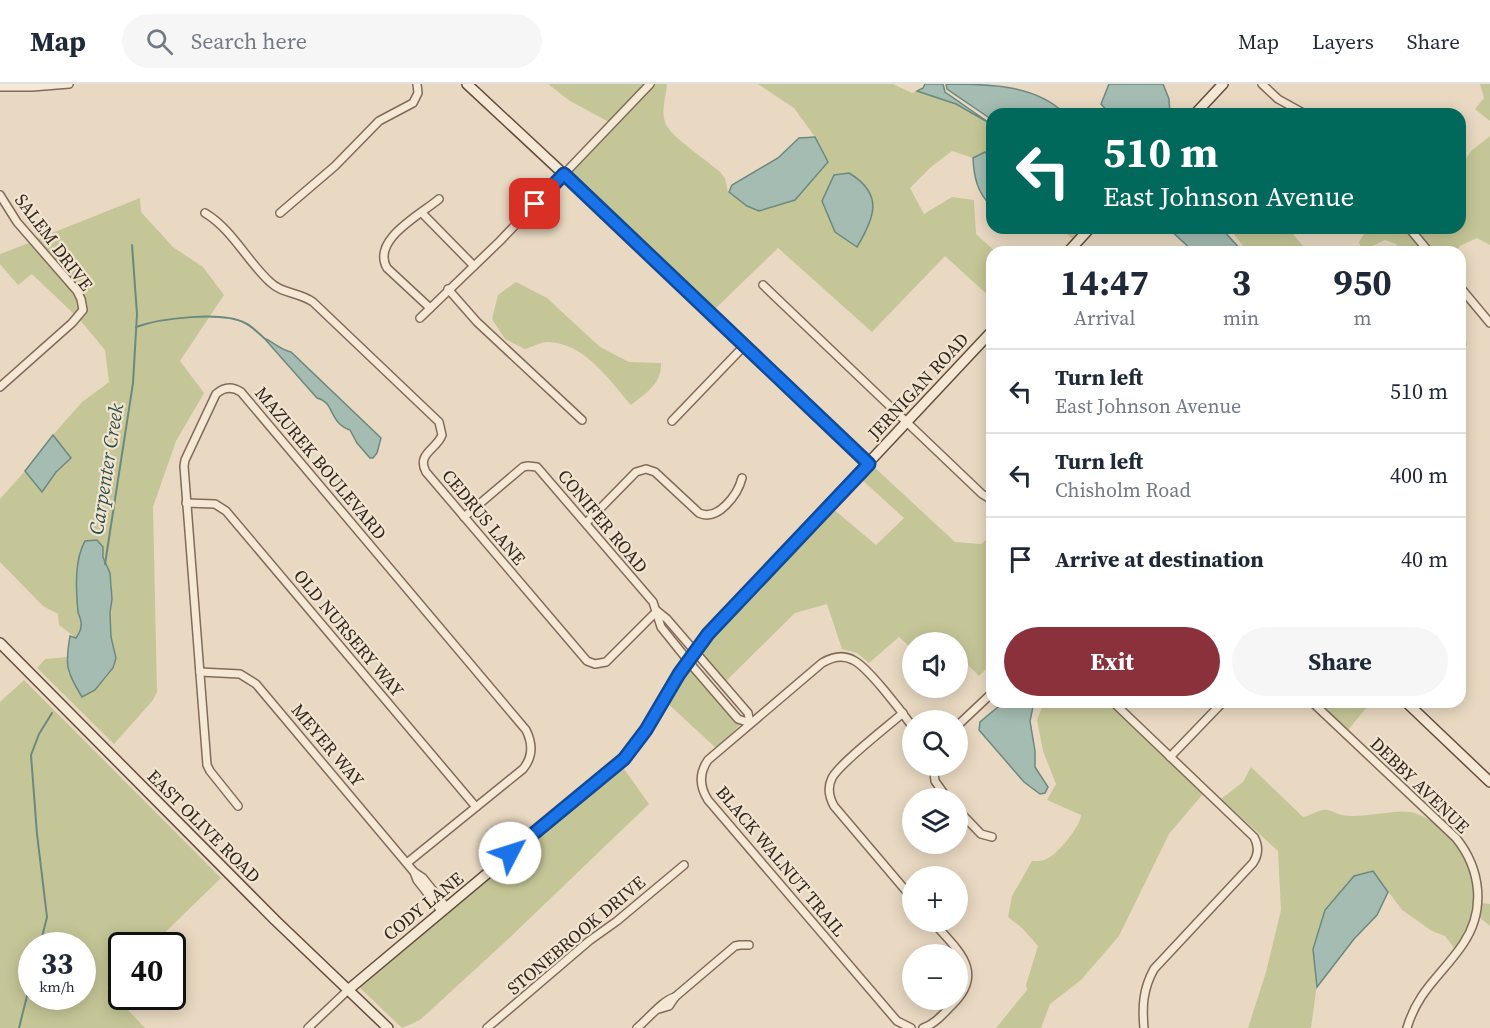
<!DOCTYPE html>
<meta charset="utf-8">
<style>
body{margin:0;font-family:"Source Serif 4",serif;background:#f6f6f7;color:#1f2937;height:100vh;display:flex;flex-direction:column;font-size:22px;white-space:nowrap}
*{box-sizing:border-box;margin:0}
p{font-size:20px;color:#747a83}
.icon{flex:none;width:33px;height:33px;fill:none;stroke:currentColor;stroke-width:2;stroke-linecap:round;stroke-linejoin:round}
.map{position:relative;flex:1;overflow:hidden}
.details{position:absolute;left:986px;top:162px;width:480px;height:462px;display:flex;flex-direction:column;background:#fff;border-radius:18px;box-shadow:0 3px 15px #0003}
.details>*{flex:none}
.banner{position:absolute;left:986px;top:24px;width:480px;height:126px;border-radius:18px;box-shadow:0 3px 15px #0003;background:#00695c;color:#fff;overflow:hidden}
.buttons{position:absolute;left:902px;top:548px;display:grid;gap:12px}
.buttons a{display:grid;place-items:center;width:66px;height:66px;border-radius:50%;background:#fff;box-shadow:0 3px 15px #0003;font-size:30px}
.speed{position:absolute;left:18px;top:848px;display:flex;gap:12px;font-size:30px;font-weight:700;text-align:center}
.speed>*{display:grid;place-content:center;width:78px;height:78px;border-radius:50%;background:#fff;box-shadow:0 3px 15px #0003;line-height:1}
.speed small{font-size:15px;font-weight:400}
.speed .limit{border:3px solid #111;border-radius:9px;background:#fff;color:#111}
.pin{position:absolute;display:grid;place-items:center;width:51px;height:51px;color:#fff;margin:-26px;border-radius:12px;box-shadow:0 3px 9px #0006}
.me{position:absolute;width:66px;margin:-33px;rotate:50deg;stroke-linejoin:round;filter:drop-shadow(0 0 4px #0008)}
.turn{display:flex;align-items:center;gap:21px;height:126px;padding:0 18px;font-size:27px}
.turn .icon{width:78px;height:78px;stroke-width:2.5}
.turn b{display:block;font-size:42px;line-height:51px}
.eta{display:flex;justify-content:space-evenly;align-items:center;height:102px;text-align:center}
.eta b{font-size:36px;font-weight:700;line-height:42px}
.cta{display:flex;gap:12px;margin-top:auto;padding:12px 18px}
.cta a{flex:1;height:69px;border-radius:36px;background:#8a313b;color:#fff;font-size:24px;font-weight:700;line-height:69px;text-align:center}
.cta a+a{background:#f6f6f7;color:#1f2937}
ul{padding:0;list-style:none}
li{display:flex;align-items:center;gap:18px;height:84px;padding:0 18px;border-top:2px solid #e0e1e3}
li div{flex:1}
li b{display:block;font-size:22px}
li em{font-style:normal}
header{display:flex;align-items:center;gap:36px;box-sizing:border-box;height:84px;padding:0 30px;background:#fff;border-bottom:2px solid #e0e1e3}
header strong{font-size:28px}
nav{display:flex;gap:33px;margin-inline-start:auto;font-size:21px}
.search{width:420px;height:54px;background:#f6f6f7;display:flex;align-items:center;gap:15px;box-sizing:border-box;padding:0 21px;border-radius:33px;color:#747a83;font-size:22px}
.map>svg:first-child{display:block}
.green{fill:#c5c697;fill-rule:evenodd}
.water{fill:#a4bcb2;stroke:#6c897f;stroke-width:1.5}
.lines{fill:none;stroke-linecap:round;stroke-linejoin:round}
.stream{stroke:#6c897f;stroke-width:2}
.street-casing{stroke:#816b5b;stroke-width:10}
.secondary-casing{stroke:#634d3e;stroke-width:12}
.street{stroke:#f5e8d4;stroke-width:7}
.secondary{stroke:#f5e8d4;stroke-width:9}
.route-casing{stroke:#114b97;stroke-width:15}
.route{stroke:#1a73e8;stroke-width:10}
.labels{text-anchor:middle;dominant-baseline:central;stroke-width:4.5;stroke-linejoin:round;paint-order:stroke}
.street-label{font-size:18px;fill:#32261e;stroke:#f1e5d1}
.water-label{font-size:20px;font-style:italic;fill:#2e504b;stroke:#f1e5d1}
</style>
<header>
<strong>Map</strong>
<div class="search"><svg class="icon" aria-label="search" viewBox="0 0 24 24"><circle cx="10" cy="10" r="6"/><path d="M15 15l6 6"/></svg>Search here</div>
<nav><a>Map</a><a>Layers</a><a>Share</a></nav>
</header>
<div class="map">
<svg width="1490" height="944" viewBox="0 0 1490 944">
<rect width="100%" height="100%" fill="#e9d9c2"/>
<g class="green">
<polygon points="548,0 644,0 645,1 609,38 570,17"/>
<path d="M655,0H667C666,12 661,26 665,38C669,52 707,76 720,88L725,94L728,108L747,122L810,96L828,78L815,53L794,24L758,0H893L912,9L917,7L956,20L991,40V74L985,68L973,74L952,67L931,83L910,104L924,130L952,113L974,116L976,150L996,168H992L991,214L945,172L872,248L778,164L714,226L570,90ZM849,89C875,104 878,118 867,145L834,91Z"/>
<polygon points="1480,0 1490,0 1490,37 1475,25 1484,14"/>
<polygon points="1490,52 1490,161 1477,154 1460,162 1455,168 1435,168 1414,144 1460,144 1460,83 1472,66"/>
<path d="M140,114L141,128L173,163L203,183L224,211L180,277L204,309L176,357L153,423L157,608L153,616L114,660L37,584L45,575L67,573L68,590L95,606C101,599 109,592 113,584C119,574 112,563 111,552C109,531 115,510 110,490C108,480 103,474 103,463L77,487L78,528L81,542L76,554L59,541L58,530L43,522L0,478V415L25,387L42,407L56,388L71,374L53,351L82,318L109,298L105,266L80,236C90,225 86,216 80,205L37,155Z"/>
<polygon points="1060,144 1085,144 1074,156"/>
<polygon points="1229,144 1288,144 1308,168 1248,168"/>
<polygon points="1368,144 1403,144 1424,168 1402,168 1396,160 1385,156 1362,167 1359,158"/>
<polygon points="29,159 74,210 79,223 75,231 32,190 18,201 0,180 0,170"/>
<path d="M516,198L547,214L600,263L629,278L661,279C662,300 646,309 631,321C609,296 584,258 547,258C541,258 532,263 525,265L505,255L492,235L498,211Z"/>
<polygon points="1460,232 1467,261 1460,270"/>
<polygon points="872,381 955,458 981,460 991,452 991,583 986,585 979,592 962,575 957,573 957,558 912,558 912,565 899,553 869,579 857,569 842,565 827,520 795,529 726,597 700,567 832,424 876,461 904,434 860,394"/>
<polygon points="688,582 735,637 741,640 716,664 666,618"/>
<path d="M24,596L221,794L152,861H122L121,890L107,904L145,944H0V618ZM32,861H82V912H32Z"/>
<path d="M1044,618H1107L1203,710L1169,750L1119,852L1081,896L1050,920L1041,944H996L1027,906L1026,901L1038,862L1022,844L1008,833L1012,812L1032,777C1039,778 1044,777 1050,773C1060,767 1081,741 1081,731L1047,716L1056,700L1043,667L1037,636Z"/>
<polygon points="1318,618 1371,618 1348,646"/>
<polygon points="622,682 649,720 505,858 420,936 402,944 358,902 526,760"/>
<path d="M1251,683L1303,733C1310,732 1317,726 1324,726C1330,725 1336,730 1342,731C1362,735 1393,725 1410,728C1425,731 1435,739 1445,749C1478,780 1485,829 1455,865L1445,852L1432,847L1402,826L1373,787L1354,792L1325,826L1313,865L1317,900L1311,944H1248L1266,888L1281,826L1278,767L1221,715L1243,698Z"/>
<polygon points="1482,819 1490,820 1490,842 1479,833"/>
</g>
<g class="water">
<polygon points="925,0 943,0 945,8 991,40 956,20 917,7 923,4"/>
<path d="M946,0C986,0 1035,0 1065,30H992L991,35L947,5Z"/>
<polygon points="1109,0 1163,0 1169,15 1170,30 1110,30 1101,20"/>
<polygon points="815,53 828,78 795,116 759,127 747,122 729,108 732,101 778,74 799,54"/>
<path d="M985,68L991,74V122C977,108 974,93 973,74Z"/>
<path d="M849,89C884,110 875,133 857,163L835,148L822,117L834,91Z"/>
<polygon points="1168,144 1221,144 1243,168 1194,168"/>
<path d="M264,254C273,258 281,266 291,268L381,354L377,369L373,374H370L357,359L350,346C328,338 335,318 317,314Z"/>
<polygon points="53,351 71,374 56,388 42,408 25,387"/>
<path d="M97,456L103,463V473L110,489L112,515L110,529L111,553L116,574L113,584L95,606L82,613C66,587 65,582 70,552L76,554C78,551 81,546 81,542C82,537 79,532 78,528C76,507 74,476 85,457Z"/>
<polygon points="1004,618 1034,618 1030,637 1035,667 1035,683 1048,703 1045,709 1040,710 1024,698 979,646 980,638"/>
<polygon points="1373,787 1388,808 1377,831 1354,855 1317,903 1313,865 1325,826 1354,792"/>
</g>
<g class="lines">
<g class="stream">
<path d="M136,243C161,234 222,227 245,239C252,242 258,249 264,254"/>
<polyline points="105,480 133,299 137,230 132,161"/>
<polyline points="40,861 47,833 37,750 31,671 39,650 52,629"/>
<polyline points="19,944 32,892"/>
</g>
<defs>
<g id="street">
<polyline points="1262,0 1278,15 1305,30"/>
<polyline points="0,3 32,3 69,0"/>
<polyline points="0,111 17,138 77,207 81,215 83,226 72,239 0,303"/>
<path d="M205,129C232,145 247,177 270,198C282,210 299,208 313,218L439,338L442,351C437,365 416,370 426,388L587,577L595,580L606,578L657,527"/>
<polyline points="280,129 335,82 379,37 413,19 418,9 417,0"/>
<polyline points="422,129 474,182"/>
<polyline points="1409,144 1429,168"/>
<polyline points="763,201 982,410 992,416"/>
<polyline points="1460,203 1490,239"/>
<polyline points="448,205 477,238 582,336"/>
<path d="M430,224L387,184C371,156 420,131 439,115"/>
<polyline points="420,234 500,157 650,0"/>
<polyline points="672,337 745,261"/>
<polyline points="186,419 215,420 226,427 476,723"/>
<polyline points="464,433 523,383 528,382 537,383 653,518 661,543 694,584 738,635 750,639"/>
<path d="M586,439L636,388L646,385L655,388L699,429C718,438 738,410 742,394"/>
<polyline points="657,527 667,535 748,629 750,639"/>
<polyline points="200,588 240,590 256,600 414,788 423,794 447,824"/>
<path d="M1113,618L1254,753C1259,762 1259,770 1253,779L1154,885C1143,905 1142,922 1144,944"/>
<path d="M1312,618L1456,754C1481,785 1486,826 1463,860C1442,891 1418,906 1407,944"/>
<path d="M903,629C888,642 839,680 832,694C827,704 829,713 834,722L912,814"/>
<polyline points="957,642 992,609"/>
<polyline points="1170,673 1223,618"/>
<polyline points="933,681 935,697 947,714"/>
<path d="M238,722L210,687L207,681L184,382L185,376L216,310C224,303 232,302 241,308L526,646C533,660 533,673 523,685L407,779"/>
<polyline points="957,725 981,750 992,753"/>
<polyline points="414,788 417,796 442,828"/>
<polyline points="659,925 669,922 675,913 735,862 740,861 749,861"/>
<polyline points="308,944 348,906"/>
<polyline points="487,944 589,857 617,837 684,781"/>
<path d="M637,944C648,935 663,916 675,913"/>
<path d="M911,944L897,937L708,716C699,702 699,689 708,676L822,579C832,573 842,570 853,576C867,582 902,628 912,642"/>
<path d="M923,944C935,940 943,930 952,921C987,887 956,865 932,837"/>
</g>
<g id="secondary">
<polyline points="467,0 629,151 869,380"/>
<polyline points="1195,30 1223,0"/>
<polyline points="1068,168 1090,144"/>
<polyline points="0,559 275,836 388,944"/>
<polyline points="1406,618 1490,698"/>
<polyline points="348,906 624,675 646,646 679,590 708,550 992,247"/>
</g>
</defs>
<use href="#street" class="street-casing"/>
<use href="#secondary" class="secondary-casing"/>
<use href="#street" class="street"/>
<use href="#secondary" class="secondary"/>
</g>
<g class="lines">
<defs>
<polyline id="route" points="510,769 624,675 646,646 679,590 708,550 869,380 564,90 535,120"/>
</defs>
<use href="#route" class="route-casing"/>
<use href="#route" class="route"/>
</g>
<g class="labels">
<g class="street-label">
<text transform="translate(54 158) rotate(53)">SALEM DRIVE</text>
<text transform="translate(918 302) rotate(-47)">JERNIGAN ROAD</text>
<text transform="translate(321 379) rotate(50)">MAZUREK BOULEVARD</text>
<text transform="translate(484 433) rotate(50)">CEDRUS LANE</text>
<text transform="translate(603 437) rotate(50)">CONIFER ROAD</text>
<text transform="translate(349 549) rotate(50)">OLD NURSERY WAY</text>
<text transform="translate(328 661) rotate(50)">MEYER WAY</text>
<text transform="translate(1420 701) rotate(44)">DEBBY AVENUE</text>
<text transform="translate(204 742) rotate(45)">EAST OLIVE ROAD</text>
<text transform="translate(781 777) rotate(50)">BLACK WALNUT TRAIL</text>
<text transform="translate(423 822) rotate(-39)">CODY LANE</text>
<text transform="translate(576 851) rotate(-40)">STONEBROOK DRIVE</text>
</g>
<g class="water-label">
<text transform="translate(106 385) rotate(-81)">Carpenter Creek</text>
</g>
</g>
</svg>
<div class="buttons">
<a><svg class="icon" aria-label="sound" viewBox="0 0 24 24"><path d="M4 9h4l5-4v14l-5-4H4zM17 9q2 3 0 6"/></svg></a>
<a><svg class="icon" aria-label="search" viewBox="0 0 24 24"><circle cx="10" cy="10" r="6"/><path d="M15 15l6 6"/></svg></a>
<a><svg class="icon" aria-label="layers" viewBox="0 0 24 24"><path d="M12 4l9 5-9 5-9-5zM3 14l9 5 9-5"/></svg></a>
<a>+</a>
<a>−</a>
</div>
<div class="speed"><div>33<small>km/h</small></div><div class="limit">40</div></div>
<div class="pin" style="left:535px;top:120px;background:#d93025"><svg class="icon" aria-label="arrive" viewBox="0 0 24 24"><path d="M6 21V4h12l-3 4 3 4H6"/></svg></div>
<svg class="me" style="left:510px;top:769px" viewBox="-20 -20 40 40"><circle r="19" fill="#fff"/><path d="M0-13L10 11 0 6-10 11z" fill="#1a73e8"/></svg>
<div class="banner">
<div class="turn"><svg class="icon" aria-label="left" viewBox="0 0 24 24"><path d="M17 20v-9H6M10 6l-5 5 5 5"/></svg><div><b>510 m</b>East Johnson Avenue</div></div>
</div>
<section class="details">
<div class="eta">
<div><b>14:47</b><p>Arrival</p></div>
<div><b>3</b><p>min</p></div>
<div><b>950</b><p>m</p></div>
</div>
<ul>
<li><svg class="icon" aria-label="left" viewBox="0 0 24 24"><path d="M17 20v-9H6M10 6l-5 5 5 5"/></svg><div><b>Turn left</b><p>East Johnson Avenue</p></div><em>510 m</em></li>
<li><svg class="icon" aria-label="left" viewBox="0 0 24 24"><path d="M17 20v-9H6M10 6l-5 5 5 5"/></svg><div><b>Turn left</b><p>Chisholm Road</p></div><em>400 m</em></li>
<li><svg class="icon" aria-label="arrive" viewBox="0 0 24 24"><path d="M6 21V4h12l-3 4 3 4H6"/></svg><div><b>Arrive at destination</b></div><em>40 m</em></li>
</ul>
<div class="cta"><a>Exit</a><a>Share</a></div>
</section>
</div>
